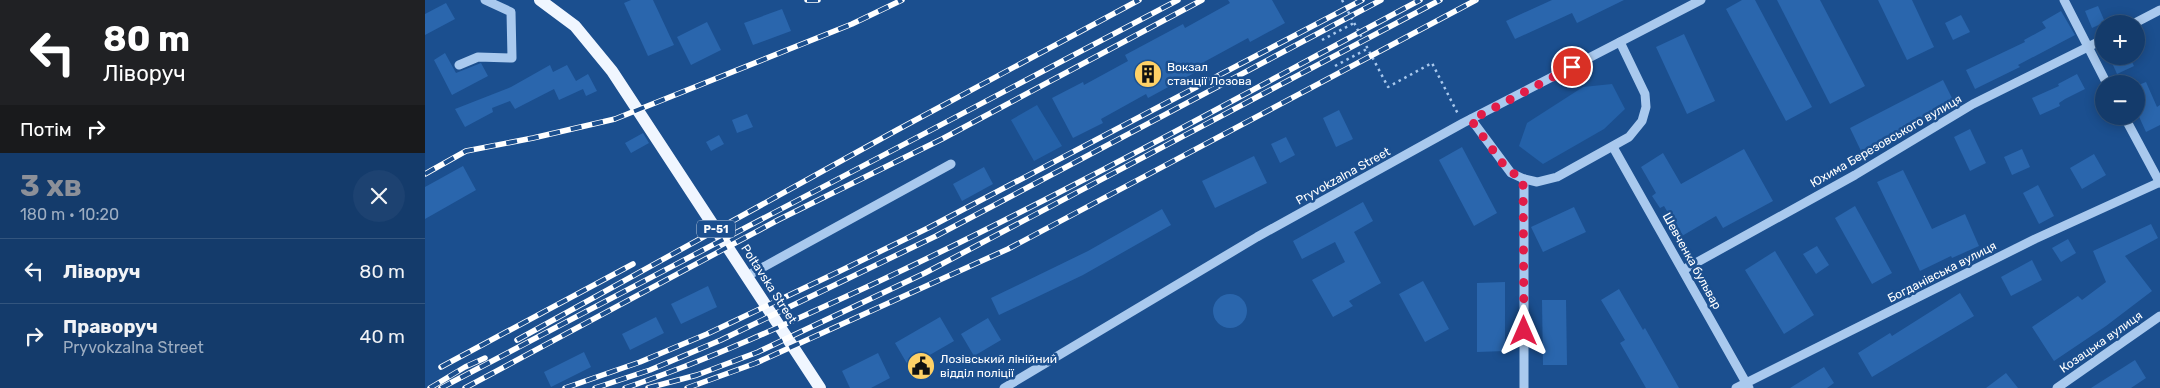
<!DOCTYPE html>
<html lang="uk">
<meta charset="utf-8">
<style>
body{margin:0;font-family:Rubik,sans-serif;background:#1d4271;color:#f1f3f6;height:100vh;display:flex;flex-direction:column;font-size:19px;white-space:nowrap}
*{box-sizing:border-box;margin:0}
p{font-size:16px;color:#9dadc1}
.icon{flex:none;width:28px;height:28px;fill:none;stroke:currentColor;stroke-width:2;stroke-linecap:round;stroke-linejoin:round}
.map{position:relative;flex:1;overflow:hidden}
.side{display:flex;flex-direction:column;background:#143b6b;width:425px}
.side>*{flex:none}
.hud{background:#202124;color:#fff;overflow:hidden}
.buttons{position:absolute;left:1670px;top:15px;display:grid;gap:10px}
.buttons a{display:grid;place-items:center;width:50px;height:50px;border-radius:50%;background:#143b6b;box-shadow:0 2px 12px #0003,0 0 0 1px #33557e;font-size:25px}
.pin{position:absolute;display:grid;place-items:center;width:42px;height:42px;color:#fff;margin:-21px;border:2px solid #fff;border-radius:50%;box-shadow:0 1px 5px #0007}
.me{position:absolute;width:55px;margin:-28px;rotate:0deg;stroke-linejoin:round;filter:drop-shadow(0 0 4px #0008)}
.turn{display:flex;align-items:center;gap:18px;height:105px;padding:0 20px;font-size:22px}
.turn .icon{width:65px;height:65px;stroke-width:2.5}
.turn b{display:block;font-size:35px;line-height:42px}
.then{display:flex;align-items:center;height:48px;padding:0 20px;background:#0003;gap:10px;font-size:19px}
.round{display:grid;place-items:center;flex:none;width:52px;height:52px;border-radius:26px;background:#1d4271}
.summary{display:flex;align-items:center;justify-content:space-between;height:85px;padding:0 20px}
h1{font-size:30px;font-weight:700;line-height:38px;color:#8c9099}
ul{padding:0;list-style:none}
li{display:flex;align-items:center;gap:15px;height:65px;padding:0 20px;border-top:1px solid #33557e}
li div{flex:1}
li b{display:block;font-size:19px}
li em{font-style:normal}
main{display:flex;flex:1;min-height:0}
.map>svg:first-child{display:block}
.green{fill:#2461a8}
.building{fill:#2a66ad}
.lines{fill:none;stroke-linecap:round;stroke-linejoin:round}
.path{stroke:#a9c9ee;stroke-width:2.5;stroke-dasharray:2.5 4;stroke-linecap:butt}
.minor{stroke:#a9c9ee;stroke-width:9}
.major{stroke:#f0f6ff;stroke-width:12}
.rail-casing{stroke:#fff;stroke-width:5.5}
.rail{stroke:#1b4f8f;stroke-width:4;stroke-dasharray:11;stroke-linecap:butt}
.route{stroke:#e11d48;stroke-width:9;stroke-dasharray:0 16.2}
.labels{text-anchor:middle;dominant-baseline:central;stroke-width:5;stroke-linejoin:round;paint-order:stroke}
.shield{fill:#1b4f8f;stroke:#bbcadd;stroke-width:1}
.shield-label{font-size:11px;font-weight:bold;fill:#fff}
.poi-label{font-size:12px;fill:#fff;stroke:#1b4f8f;text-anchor:start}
.street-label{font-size:12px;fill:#fff;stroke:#1b4f8f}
</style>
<main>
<section class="side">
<div class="hud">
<div class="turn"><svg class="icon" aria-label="left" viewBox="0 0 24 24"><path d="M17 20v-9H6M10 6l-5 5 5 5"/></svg><div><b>80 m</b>Ліворуч</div></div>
<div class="then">Потім<svg class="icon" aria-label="right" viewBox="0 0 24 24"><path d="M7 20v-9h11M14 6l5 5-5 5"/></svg></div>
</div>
<div class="summary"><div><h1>3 хв</h1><p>180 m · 10:20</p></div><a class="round"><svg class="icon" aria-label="close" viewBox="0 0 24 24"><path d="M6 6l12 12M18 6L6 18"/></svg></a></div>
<ul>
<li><svg class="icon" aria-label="left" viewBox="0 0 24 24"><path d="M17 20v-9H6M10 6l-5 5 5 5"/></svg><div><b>Ліворуч</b></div><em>80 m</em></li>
<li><svg class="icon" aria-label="right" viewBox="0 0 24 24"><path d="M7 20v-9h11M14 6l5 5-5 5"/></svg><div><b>Праворуч</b><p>Pryvokzalna Street</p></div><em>40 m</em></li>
</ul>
</section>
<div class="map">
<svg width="1735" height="388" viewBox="0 0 1735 388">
<rect width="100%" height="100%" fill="#1b4f8f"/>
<g class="green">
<polygon points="1187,84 1200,109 1179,129 1118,164 1094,146 1102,123 1158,87"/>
<polygon points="612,105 637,146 609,161 586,120"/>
</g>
<g class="building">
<polygon points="206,0 228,0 249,45 223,56 199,3"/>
<polygon points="803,0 847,0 860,23 825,42 823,38 779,62 782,66 723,98 721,94 676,119 678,123 648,138 627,98 658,82 659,85 703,61 700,55 758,24 760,28 805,3"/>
<polygon points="1127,0 1199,0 1152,23 1147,13 1090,39 1081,21"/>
<polygon points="1317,0 1330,0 1387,107 1361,121 1301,9"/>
<polygon points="1352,0 1395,0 1440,86 1405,104"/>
<polygon points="1453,0 1487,0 1509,47 1482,60"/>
<polygon points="21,3 30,19 0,35 0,14"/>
<polygon points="1673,6 1680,22 1667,28 1660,11"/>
<polygon points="357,9 366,31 328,45 319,23"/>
<polygon points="1636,11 1650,35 1593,65 1595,67 1550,89 1541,70 1600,42 1599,40 1621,28 1617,22"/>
<polygon points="1536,15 1545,32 1528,40 1520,23"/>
<polygon points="282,22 296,50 266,65 252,37"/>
<polygon points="1259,34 1290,101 1262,114 1231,47"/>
<polygon points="20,53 31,73 56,63 63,76 27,95 9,60"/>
<polygon points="1684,56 1704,56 1709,66 1692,74"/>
<polygon points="125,65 128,72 142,65 151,81 163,74 172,91 161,96 158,89 134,100 129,89 90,109 85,101 67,108 68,112 40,127 30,109 86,87"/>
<polygon points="1652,74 1660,89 1640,99 1634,103 1635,106 1615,115 1607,98 1634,86 1633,84"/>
<polygon points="1518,80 1530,104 1436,151 1425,128"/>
<polygon points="1721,82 1732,107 1735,105 1735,125 1721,132 1711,110 1711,86"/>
<polygon points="914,110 928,139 911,147 898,118"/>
<polygon points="322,114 328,127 312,133 307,120"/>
<polygon points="1545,129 1561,163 1545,171 1529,137"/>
<polygon points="218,133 224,143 206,153 200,143"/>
<polygon points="294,135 299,144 286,151 281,142"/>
<polygon points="861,137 870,155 855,163 846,144"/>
<polygon points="1037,147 1072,213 1049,226 1014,160"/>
<polygon points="1319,149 1348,201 1298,228 1291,216 1257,236 1239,206 1235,208 1227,196 1231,193 1216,167 1238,153 1256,184"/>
<polygon points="1597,149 1605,167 1587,175 1579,157"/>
<polygon points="1669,154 1681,175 1657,189 1645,168"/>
<polygon points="829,156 842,183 790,208 777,181"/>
<polygon points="38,166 51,190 0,219 0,187"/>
<polygon points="559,167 568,184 537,201 528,184"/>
<polygon points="1478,170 1507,229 1540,214 1554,246 1527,258 1526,256 1495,271 1452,182"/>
<polygon points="1613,185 1629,216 1614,224 1598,193"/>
<polygon points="938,202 948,221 929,232 956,283 924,301 928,306 908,317 887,280 920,262 910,242 877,259 868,241"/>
<polygon points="1430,206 1467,273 1447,284 1410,218"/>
<polygon points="1149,207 1161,232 1118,252 1106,227"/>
<polygon points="737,209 746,225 658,275 574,315 566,298 663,251"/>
<polygon points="1726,224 1733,238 1700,256 1727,291 1681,326 1629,361 1607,327 1653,296 1657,300 1681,282 1668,251"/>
<polygon points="1643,239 1651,253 1636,262 1627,248"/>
<polygon points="1392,246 1404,265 1391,274 1378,254"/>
<polygon points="1350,251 1389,315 1359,334 1320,270"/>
<polygon points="1607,260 1617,280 1586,296 1576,277"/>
<polygon points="998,281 1024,329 1000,342 974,294"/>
<polygon points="1080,282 1080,351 1052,352 1052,283"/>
<polygon points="283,286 292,307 256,324 246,304"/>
<polygon points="1194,289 1218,330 1220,328 1254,388 1221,388 1195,343 1200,340 1176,300"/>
<polygon points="1535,293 1549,316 1447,377 1433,353 1465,333 1467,336"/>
<circle cx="805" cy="311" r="17"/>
<polygon points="1117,300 1141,300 1142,365 1118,365"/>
<polygon points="231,317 239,333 205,350 197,334"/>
<polygon points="515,317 529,341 484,367 470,343"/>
<polygon points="563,318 576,340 549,356 536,334"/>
<polygon points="159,352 166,367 126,387 119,372"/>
<polygon points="453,353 465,378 446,388 425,388 417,371"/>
<polygon points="1710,360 1721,378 1706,388 1666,388"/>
<polygon points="1399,367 1409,383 1402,388 1365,388"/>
<polygon points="1581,373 1593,388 1561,388"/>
</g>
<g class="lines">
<g class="path">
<polyline points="917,0 963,87 1007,63 1033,114"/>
<polyline points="897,40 929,23"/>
<polyline points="910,66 942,49"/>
</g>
<g class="minor">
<polyline points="1639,0 1682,84"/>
<polyline points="1708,24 1735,10"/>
<polyline points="34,65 53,57 87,58 86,12 60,0"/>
<polyline points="1699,116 1735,183"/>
<polyline points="1046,119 1086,173 1099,179 1112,182 1132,177 1204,137 1217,121 1221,107 1220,94 1195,42"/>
<polyline points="1188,147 1324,388"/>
<polyline points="1099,179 1099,388"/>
<polyline points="1258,270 1430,175 1548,104 1679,39"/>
<polyline points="322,276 526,164"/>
<polyline points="579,388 832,237 1038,123 1276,0"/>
<polyline points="1311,388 1610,239 1735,182"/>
<polyline points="1632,388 1735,316"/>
</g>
<polyline class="major" points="115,0 150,26 187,71 395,388"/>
<defs>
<g id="rail">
<polyline points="382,0 393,0"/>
<polyline points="0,174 41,151 108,138 190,119 427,24 477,0"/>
<polyline points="92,340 472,130 714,0"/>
<polyline points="16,367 208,264"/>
<polyline points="5,388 40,367 60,358"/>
<polyline points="16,388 753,0"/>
<polyline points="40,388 353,220 517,139 777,0"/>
<polyline points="140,388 215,362 282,334 415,271 503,228 937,0"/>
<polyline points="170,388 225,370 296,340 511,236 956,0"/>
<path d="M200,388C284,360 366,322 446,285C633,198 813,97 995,0"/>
<polyline points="223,388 272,375 333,352 500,273 1015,0"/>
<polyline points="262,388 331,363 583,249 1051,0"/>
</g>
</defs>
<use href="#rail" class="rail-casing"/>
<use href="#rail" class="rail"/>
</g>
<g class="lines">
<polyline class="route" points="1099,331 1098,180 1081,168 1046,120 1147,67"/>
</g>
<defs>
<symbol id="building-disc" viewBox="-11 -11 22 22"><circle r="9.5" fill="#ffd166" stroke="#1b4f8f"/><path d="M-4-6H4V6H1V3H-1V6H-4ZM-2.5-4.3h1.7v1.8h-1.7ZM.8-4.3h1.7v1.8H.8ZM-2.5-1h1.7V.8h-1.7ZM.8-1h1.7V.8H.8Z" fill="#111"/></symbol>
<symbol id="civic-disc" viewBox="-11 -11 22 22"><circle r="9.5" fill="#ffd166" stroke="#1b4f8f"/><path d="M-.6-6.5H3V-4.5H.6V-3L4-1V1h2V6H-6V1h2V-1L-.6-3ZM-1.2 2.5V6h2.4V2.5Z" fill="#111"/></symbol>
</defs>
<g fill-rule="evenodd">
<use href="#building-disc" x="707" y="58" width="32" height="32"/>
<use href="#civic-disc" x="480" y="350" width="32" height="32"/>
</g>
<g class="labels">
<rect class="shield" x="272" y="220.5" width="38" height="17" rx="4"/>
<g class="shield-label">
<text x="291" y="229">Р-51</text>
</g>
<g class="poi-label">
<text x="742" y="67">Вокзал<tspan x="742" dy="14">станції Лозова</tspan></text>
<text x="515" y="359">Лозівський лінійний<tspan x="515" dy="14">відділ поліції</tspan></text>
</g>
<g class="street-label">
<text transform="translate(1461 141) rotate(-30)">Юхима Березовського вулиця</text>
<text transform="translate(918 176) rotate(-29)">Pryvokzalna Street</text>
<text transform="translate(1267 261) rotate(61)">Шевченка бульвар</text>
<text transform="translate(1517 272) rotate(-27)">Богданівська вулиця</text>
<text transform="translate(344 284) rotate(57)">Poltavska Street</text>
<text transform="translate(1676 342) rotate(-35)">Козацька вулиця</text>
</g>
</g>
</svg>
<div class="buttons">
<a>+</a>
<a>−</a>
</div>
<div class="pin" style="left:1147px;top:67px;background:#d93025"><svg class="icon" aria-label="arrive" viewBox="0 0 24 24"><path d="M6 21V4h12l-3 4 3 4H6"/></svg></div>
<svg class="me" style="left:1099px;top:331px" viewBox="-20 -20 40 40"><path d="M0-17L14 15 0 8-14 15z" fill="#e11d48" stroke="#fff" stroke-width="4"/></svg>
</div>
</main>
